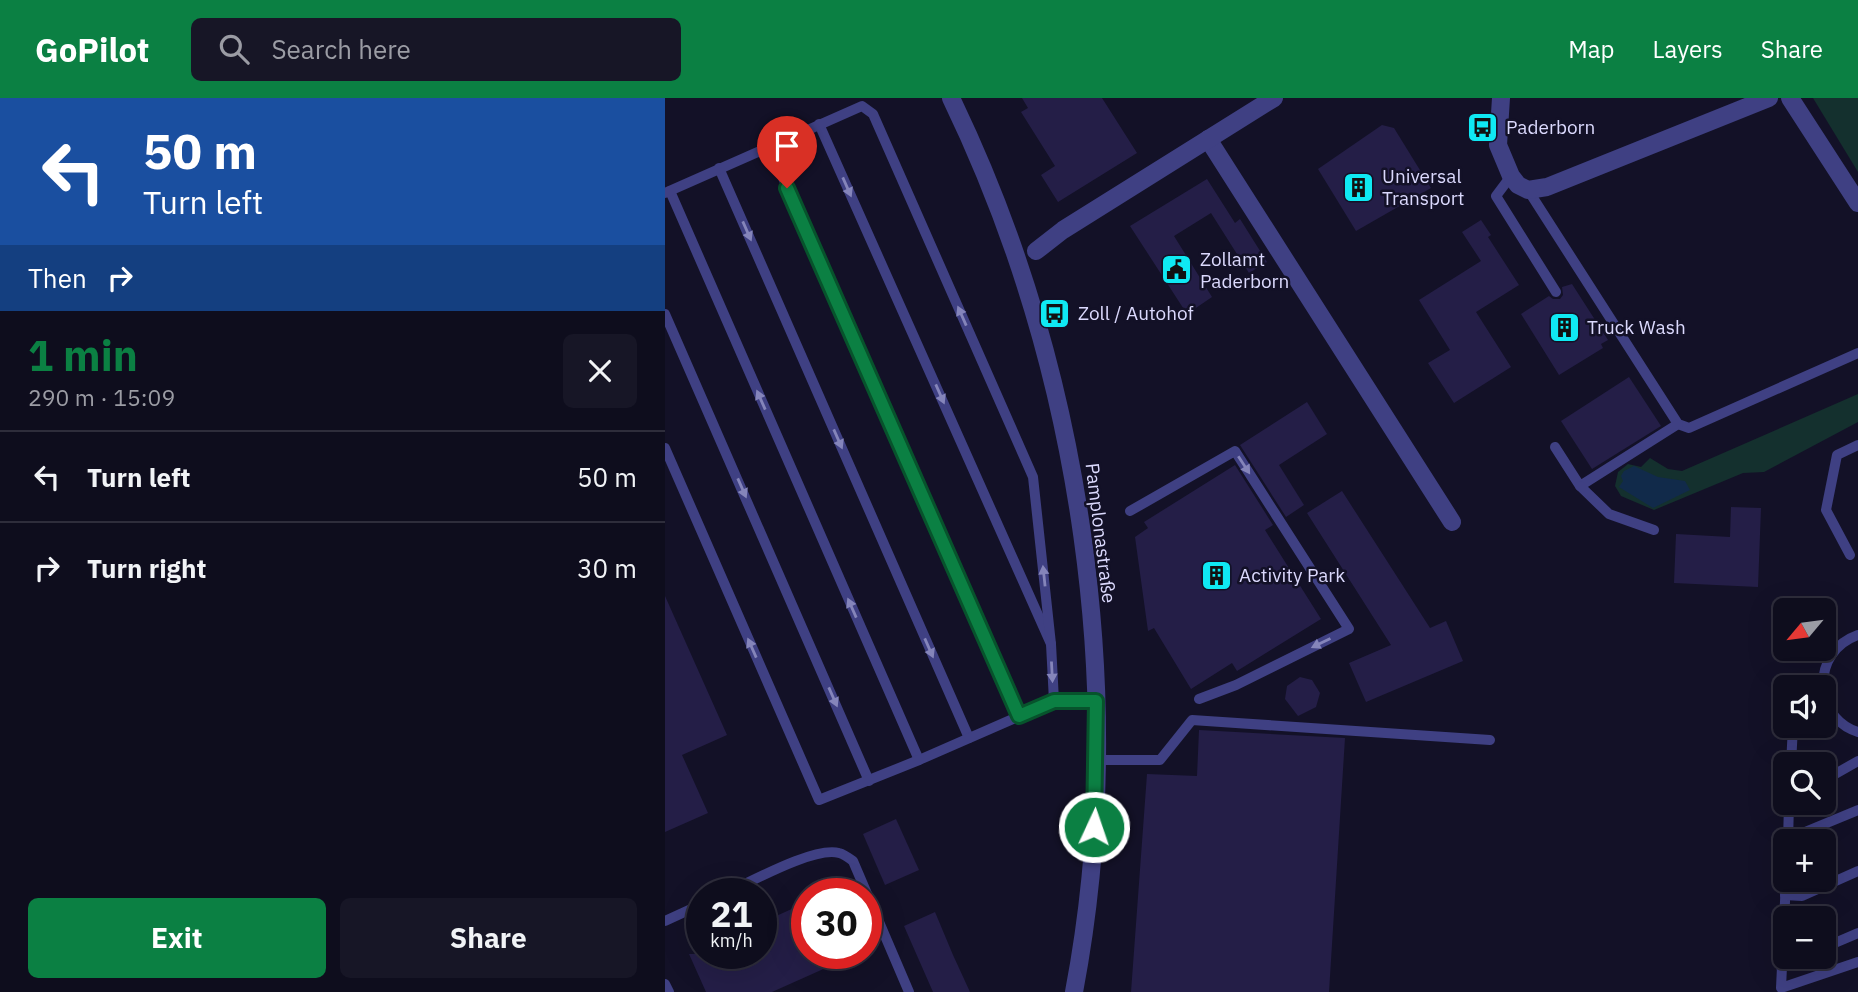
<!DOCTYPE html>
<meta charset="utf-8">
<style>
body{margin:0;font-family:"IBM Plex Sans",sans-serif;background:#171626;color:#f1f3f6;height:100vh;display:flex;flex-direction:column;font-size:26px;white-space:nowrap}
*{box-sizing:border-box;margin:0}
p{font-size:23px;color:#9b9ca4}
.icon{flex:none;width:38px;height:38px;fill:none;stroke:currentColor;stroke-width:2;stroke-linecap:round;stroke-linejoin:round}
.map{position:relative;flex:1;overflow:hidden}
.sheet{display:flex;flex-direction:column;background:#0e0d1d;width:665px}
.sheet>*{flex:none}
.guide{background:#1a4fa0;color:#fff;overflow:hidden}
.needle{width:46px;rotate:241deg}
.tools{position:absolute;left:1108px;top:500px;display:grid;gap:14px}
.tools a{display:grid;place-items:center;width:63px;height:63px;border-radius:10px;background:#0e0d1d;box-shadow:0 7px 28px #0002,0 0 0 2px #2e2d3b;font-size:35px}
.speed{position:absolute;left:21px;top:780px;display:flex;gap:14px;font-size:35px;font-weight:700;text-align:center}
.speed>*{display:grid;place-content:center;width:91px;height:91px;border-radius:50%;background:#0e0d1d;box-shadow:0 7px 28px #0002,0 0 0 2px #2e2d3b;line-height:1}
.speed small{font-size:18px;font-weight:400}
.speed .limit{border:10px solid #d22;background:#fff;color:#111}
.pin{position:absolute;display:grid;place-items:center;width:60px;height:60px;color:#fff;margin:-72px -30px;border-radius:50% 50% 50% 0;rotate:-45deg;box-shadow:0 0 7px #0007}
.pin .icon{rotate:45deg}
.me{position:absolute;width:77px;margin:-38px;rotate:3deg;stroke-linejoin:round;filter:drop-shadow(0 0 5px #0008)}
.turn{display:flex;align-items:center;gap:24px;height:147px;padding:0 28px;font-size:32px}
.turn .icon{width:91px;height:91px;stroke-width:2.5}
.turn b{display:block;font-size:49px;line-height:60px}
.then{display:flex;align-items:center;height:66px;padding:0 28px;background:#0003;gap:14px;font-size:26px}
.round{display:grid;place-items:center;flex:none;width:74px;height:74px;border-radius:10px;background:#171626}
.summary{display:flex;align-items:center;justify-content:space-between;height:119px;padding:0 28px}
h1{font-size:42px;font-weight:700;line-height:52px;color:#0b8043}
.action{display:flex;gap:14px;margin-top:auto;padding:14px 28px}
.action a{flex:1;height:80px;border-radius:10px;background:#0b8043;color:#fff;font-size:28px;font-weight:700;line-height:80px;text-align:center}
.action a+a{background:#171626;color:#f1f3f6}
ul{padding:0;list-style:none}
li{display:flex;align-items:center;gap:21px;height:91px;padding:0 28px;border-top:2px solid #2e2d3b}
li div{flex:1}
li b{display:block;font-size:26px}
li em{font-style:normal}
header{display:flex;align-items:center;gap:42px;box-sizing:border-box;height:98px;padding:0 35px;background:#0b8043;color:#fff}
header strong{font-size:33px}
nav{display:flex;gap:38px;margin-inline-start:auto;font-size:24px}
.search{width:490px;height:63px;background:#171626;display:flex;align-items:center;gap:18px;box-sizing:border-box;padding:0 24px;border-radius:10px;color:#9b9ca4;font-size:26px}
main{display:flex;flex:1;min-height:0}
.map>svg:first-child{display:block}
.green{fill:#14302e}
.water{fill:#112a4a}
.building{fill:#241e47}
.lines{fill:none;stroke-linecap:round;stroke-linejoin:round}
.service{stroke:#3f4083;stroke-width:10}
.minor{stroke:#3f4083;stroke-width:18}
.oneway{fill:#8585ba}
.route-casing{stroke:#07532c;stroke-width:18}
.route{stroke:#0b8043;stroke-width:12}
.labels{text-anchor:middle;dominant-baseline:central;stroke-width:5;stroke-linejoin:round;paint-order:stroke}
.poi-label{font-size:19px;fill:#dbd9fd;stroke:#131127;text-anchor:start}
.street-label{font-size:19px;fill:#dbd9fd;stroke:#131127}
</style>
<header>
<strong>GoPilot</strong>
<div class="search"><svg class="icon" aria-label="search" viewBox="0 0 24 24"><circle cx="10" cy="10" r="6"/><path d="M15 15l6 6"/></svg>Search here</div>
<nav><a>Map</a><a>Layers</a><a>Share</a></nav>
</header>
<main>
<section class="sheet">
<div class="guide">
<div class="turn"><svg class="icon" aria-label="left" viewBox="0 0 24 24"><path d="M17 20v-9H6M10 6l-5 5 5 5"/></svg><div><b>50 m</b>Turn left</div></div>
<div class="then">Then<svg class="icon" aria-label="right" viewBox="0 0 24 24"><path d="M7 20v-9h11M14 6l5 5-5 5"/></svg></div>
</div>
<div class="summary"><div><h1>1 min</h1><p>290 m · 15:09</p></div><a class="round"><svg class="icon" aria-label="close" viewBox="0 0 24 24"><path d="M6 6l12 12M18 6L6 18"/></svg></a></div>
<ul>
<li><svg class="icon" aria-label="left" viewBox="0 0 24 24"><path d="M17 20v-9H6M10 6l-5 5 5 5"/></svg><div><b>Turn left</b></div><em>50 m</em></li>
<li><svg class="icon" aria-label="right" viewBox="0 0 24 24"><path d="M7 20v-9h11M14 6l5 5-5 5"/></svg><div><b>Turn right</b></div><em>30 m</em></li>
</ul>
<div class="action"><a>Exit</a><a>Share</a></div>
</section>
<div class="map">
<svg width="1193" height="894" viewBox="0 0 1193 894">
<rect width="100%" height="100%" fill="#131127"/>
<g class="green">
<polygon points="1148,0 1193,0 1193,74"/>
<polygon points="1193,296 1193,324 1099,374 1078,375 989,412 956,398 950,388 953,374 963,366 976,369 985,360 1003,371 1017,373"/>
</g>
<polygon class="water" points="969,368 993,379 1020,383 1025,392 988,410 954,389 958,383 956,378 959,373"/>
<g class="building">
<polygon points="357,0 437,0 472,55 393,104 376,77 390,68 356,14 363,10"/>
<polygon points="717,27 729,30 766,90 691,133 653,71"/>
<polygon points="542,81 570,125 575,121 602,164 584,175 546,115 509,138 547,199 522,216 465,128"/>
<polygon points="816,122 826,137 823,139 854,187 811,214 846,269 789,305 763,265 785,252 754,202 816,163 797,134"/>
<polygon points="907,186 943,242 936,246 938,250 894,277 856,216 884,198 888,201 895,201 898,197 897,189"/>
<polygon points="964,279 996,328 927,371 896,323"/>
<polygon points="642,304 662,336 614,367 639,407 621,419 575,347"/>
<polygon points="570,367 608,427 600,432 656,521 572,573 567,565 526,591 489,530 483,533 470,439 483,430 479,424"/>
<polygon points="677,393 765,530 781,523 798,563 701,604 684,565 726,547 642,415"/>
<polygon points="1066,409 1096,410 1093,489 1009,485 1011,436 1065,439"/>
<polygon points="0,498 62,637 17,657 43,715 0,734"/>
<polygon points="635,579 647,582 655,595 651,609 633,618 620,601 622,588"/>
<polygon points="534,632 680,640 664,894 466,894 482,676 532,678"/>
<polygon points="231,721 254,772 220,787 198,736"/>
<polygon points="142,804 142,856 192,856 107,894 41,894 24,856 96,856 96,825"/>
<polygon points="270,814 288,857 305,894 268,894 239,828"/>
</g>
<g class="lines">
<g class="service">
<polyline points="154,26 386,546 389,603"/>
<polyline points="104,48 354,618"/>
<polyline points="54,70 304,640"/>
<polyline points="846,78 831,98 891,194"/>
<polyline points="863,92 1013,326 1024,330 1193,255"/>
<polyline points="5,93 254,662"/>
<polyline points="0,95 197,8 208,16 368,379 386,546"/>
<polyline points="0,216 204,683"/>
<polyline points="890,349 915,388 1013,326"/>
<polyline points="0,350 154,702 254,662 389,603 431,603"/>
<polyline points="915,388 944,416 989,432"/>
<polyline points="465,413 570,353 684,531 571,587 534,601"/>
<polyline points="1185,457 1161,412 1172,357 1193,347"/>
<path d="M1158,590C1157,565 1170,545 1193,537"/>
<path d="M1158,595C1163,613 1174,628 1193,634"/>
<polyline points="431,662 495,662 527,622 825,642"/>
<polyline points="1126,667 1128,628"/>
<polyline points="1158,683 1193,663"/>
<polyline points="1123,741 1193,712"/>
<polyline points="1123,744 1124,705"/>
<polyline points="1121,782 1116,890 1193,864"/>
<path d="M59,796C84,785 149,748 174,755C178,756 184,760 188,763L244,894"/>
<polyline points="1120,797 1137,798 1193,773"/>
<polyline points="0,823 37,806"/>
<polyline points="1158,850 1193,835"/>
<polyline points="1116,869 1138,859"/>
<polyline points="0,886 4,894"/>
</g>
<g class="minor">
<path d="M286,0C416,269 465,599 409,894"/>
<polyline points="836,0 833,47 846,78 853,87 863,92 882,89 1104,0"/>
<polyline points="1125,0 1193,105"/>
<polyline points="543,41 787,424"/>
<polyline points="371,153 398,132 609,0"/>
</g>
</g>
<defs><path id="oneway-solid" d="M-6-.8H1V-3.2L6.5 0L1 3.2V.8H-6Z" transform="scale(1.75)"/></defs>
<g class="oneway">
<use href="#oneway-solid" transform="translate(182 89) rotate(66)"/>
<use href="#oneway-solid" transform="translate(82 133) rotate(66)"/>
<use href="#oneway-solid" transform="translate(297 218) rotate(-114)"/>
<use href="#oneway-solid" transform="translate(275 296) rotate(66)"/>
<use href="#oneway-solid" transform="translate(96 302) rotate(-114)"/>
<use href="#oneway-solid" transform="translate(173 341) rotate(66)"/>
<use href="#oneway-solid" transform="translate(579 367) rotate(57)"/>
<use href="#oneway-solid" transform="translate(77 390) rotate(66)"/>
<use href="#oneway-solid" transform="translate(379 478) rotate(-96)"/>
<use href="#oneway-solid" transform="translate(187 510) rotate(-114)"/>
<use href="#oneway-solid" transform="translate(656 545) rotate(154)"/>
<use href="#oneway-solid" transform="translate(87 550) rotate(-114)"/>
<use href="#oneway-solid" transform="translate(264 550) rotate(66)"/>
<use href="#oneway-solid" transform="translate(387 574) rotate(87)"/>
<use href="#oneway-solid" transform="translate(168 599) rotate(66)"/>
</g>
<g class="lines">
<defs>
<polyline id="route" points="122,90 354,618 389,603 431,603 429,729"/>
</defs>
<use href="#route" class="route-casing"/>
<use href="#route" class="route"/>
</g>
<defs>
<symbol id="bus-square" viewBox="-11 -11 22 22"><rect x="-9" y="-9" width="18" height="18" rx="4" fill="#0fe9f3" stroke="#131127"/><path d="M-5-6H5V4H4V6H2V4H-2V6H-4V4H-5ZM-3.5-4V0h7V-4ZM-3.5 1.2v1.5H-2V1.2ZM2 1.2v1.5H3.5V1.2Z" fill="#111"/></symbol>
<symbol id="building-square" viewBox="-11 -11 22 22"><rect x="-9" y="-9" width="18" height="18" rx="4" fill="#0fe9f3" stroke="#131127"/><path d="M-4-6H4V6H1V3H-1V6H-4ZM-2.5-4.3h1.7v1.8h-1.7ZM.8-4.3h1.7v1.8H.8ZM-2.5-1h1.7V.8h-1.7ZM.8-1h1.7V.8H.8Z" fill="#111"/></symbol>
<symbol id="civic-square" viewBox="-11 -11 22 22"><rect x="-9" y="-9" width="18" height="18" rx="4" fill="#0fe9f3" stroke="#131127"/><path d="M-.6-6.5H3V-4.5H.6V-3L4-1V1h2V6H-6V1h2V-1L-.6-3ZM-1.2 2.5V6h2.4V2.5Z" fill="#111"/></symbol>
</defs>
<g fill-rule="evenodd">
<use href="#bus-square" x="800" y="12" width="35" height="35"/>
<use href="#building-square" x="676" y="72" width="35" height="35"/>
<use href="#civic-square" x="494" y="154" width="35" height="35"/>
<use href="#bus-square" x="372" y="198" width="35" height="35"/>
<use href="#building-square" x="882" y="212" width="35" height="35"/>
<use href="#building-square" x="534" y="460" width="35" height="35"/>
</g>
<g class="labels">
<g class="poi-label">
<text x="841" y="29">Paderborn</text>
<text x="717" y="78">Universal<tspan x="717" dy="22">Transport</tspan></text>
<text x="535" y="161">Zollamt<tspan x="535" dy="22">Paderborn</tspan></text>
<text x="413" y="215">Zoll / Autohof</text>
<text x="922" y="229">Truck Wash</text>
<text x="574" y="477">Activity Park</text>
</g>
<g class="street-label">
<text transform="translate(436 435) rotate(83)">Pamplonastraße</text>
</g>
</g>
</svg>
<div class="tools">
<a><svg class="needle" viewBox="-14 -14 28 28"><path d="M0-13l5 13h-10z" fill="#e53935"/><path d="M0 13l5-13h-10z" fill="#9b9ca4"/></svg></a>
<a><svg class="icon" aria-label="sound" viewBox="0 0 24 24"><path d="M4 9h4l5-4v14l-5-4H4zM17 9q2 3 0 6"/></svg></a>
<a><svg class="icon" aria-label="search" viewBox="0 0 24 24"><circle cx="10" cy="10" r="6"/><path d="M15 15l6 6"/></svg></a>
<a>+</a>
<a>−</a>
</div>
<div class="speed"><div>21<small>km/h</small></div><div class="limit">30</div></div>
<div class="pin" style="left:122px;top:90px;background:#d93025"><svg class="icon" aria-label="arrive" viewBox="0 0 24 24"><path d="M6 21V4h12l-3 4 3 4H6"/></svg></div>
<svg class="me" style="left:429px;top:729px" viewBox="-20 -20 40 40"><circle r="17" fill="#0b8043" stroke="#fff" stroke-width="3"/><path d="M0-11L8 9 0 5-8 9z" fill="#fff"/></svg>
</div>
</main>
